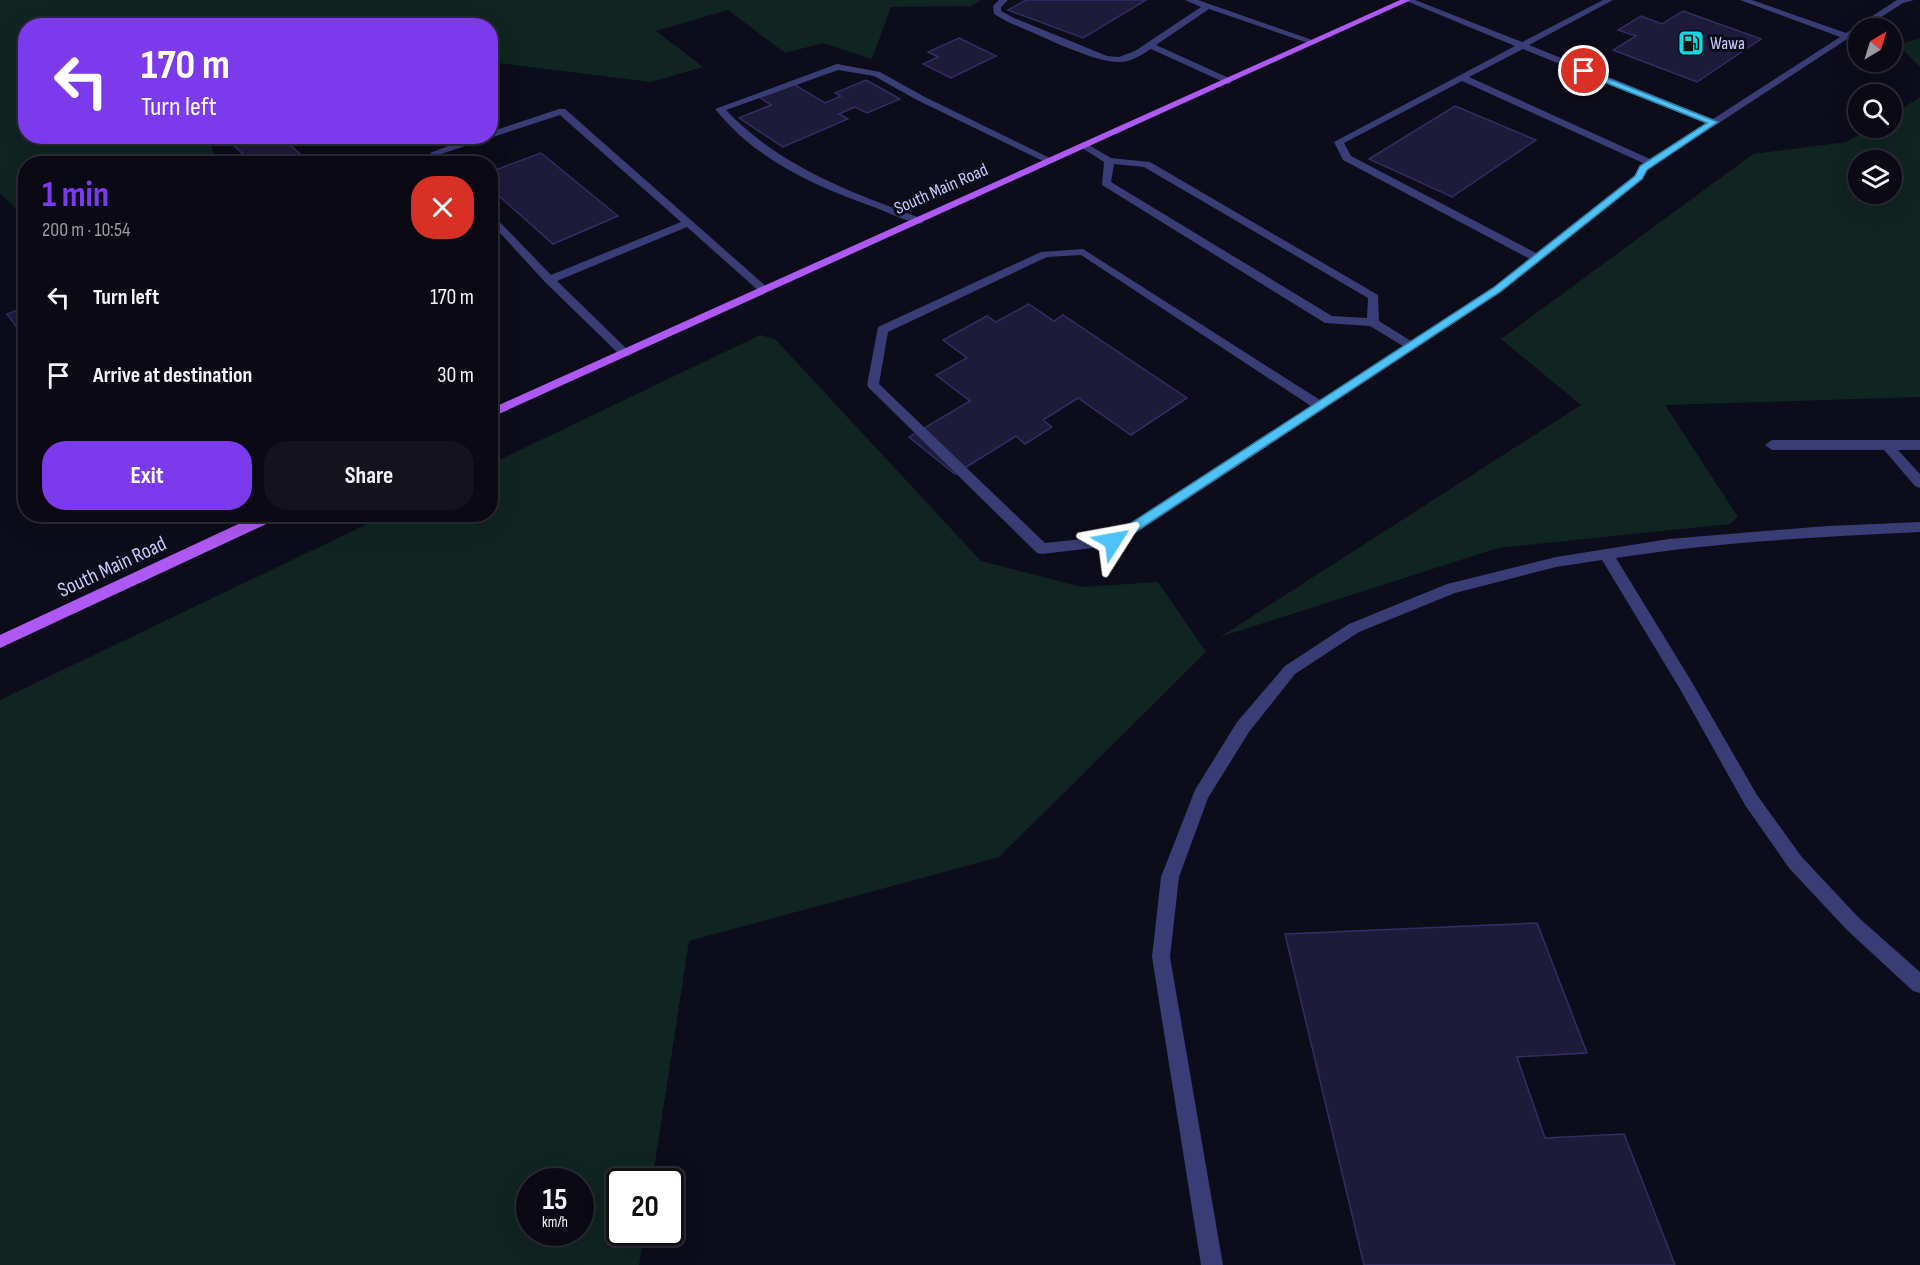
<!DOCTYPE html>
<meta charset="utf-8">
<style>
body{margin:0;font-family:"Sofia Sans Condensed",sans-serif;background:#13121d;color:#f1f3f6;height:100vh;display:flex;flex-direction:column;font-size:22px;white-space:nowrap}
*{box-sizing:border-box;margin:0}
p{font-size:20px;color:#999aa0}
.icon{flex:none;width:33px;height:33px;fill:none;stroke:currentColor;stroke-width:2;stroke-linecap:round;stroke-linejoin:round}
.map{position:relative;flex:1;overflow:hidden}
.panel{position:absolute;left:18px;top:156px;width:480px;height:366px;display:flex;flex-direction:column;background:#0a0914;border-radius:24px;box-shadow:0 6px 24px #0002,0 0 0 2px #2a2a34}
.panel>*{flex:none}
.banner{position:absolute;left:18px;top:18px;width:480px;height:126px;border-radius:24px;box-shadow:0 6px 24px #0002,0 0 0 2px #2a2a34;background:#7c3aed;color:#fff;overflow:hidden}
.needle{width:39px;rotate:38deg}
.fabs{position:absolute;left:1848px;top:18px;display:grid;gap:12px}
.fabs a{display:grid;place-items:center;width:54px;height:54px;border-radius:50%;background:#0a0914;box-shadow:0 6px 24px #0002,0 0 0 2px #2a2a34;font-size:30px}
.speed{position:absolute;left:516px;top:1168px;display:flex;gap:12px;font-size:30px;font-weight:700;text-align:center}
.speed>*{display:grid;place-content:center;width:78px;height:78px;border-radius:50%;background:#0a0914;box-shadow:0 6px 24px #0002,0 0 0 2px #2a2a34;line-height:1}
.speed small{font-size:15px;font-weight:400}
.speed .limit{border:3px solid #111;border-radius:9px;background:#fff;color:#111}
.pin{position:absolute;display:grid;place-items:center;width:51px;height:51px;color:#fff;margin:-26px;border:3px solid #fff;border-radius:50%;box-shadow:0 2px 6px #0007}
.me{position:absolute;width:66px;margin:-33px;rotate:56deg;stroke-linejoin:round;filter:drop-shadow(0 0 4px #0008)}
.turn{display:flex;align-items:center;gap:21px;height:126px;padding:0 24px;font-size:27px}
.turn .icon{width:78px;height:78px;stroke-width:2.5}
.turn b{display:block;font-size:42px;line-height:51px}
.round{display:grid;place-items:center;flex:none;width:63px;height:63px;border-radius:24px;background:#13121d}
.summary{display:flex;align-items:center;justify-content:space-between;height:102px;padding:0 24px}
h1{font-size:36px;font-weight:700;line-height:45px;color:#7c3aed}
.primary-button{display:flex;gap:12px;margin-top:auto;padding:12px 24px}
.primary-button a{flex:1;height:69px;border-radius:24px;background:#7c3aed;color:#fff;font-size:24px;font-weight:700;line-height:69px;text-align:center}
.primary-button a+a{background:#13121d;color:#f1f3f6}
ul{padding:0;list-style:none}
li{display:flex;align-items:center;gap:18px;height:78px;padding:0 24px}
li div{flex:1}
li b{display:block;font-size:22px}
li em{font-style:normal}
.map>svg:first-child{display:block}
.green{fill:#102422;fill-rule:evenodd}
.building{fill:#1e1a3a;stroke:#342d64;stroke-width:1.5}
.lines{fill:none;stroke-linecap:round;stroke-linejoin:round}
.lane{fill:#3a3c76;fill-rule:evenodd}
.street{fill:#3a3c76;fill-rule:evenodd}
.primary{fill:#ae59f3;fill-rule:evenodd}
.route{fill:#4fc3f7;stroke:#337fa1;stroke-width:1.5}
.labels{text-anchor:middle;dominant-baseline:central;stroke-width:6;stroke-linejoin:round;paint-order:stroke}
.far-poi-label{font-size:18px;fill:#cbc9fb;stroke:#0d0c1a;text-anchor:start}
.far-street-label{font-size:18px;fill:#cbc9fb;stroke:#0d0c1a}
.street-label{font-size:21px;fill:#cbc9fb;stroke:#0d0c1a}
</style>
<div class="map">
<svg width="1920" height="1265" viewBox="0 0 1920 1265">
<rect width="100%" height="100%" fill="#0d0c1a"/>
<g class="green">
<polygon points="0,0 981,0 971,6 891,7 872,59 823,43 785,53 728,10 656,31 703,67 651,82 491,62 490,26 26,26 26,136 208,137 217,163 26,164 25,217 0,193"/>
<polygon points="1920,38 1920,67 1898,45"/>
<path d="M1920,97V397L1665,405L1738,517L1730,524L1498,548L1220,637L1581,405L1501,339L1753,154L1847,142L1870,128H1892V115ZM1892,160V194H1858V160Z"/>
<path d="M760,335L775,339L981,561L1082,587L1158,582L1206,652L999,857L689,941L652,1182H620V1233H644L639,1265H0V700L386,515L490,514L491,464ZM530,1182H580V1233H530Z"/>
</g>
<g class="building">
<polygon points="1026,0 1146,0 1083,38 1008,10"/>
<polygon points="1683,11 1761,39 1697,82 1613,50 1636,36 1618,30 1641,16 1662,24"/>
<polygon points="959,38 996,56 951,78 923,64 938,57 928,52"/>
<polygon points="866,80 900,99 867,113 855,107 839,114 848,119 783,147 739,118 771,105 759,97 792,83 825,103 841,96 835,93"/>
<polygon points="1455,106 1536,140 1452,197 1369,159"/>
<polygon points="249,136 280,136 311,164 254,164 231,143"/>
<polygon points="541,153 618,216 553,244 490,188 490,172"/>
<polygon points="1029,304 1054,321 1063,315 1187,398 1131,435 1078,398 1043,420 1052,427 1025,444 1016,436 955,474 909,437 970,401 936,375 967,358 943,340 987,316 996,322"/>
<polygon points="26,307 26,340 7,314"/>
<polygon points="1537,923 1587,1053 1517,1057 1545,1138 1624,1134 1675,1265 1364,1265 1285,934"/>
</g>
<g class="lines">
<g class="lane">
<path d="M999,0H1008L1001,7V11L1014,18L1107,56L1119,57L1135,51L1201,7L1185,0H1198L1318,42L1311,44L1209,9L1156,45L1231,79V83L1228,84L1151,49C1141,55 1133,61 1121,62C1095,64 1034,32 1008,22L994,14L993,6Z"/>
<path d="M1404,0H1415L1522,42L1603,0H1613L1529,45L1713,119L1840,37L1740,0H1752L1846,33L1897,0H1914L1903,3L1864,28H1858V32L1647,170L1643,179L1501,292L1118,545L1042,554L1037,553L869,388L867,385L878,327L1041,252L1083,249L1320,400L1403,346L1370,326L1325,323L1102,185L1104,162L1079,146L1087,144L1111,158L1150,162L1378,295L1379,321L1411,341L1493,288L1530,259L1343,160L1334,142L1515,46ZM1523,49L1706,123L1650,159L1469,77ZM1462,81L1643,163L1635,175L1536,253L1351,156L1344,143ZM1114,164L1144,167L1368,298L1367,318L1332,316L1111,182ZM1081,255L1311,406L1110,536L1045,543L879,384L888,332L1047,257Z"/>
<path d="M837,64L880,72L923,96L1056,161L1047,163L917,100L874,76L838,70L726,110C780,167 851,192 923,219V223L919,224C903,220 887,212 871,206C813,185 755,159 715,109Z"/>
<polygon points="559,109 565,109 768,288 768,292 760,292 687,227 557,281 631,353 629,356 621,356 545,282 490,222 490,212 551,275 681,222 560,115 441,154 449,164 438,164 430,153 474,136 490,136 490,132"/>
</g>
<g class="street">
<polygon points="1772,440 1920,440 1920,450 1898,450 1920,474 1920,488 1915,486 1884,450 1772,450 1765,445"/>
<path d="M1920,522V532C1818,537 1716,542 1616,558L1690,679L1757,795L1801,856L1859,918L1920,972V993L1913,991L1847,930L1789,868L1745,805L1680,689L1602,560L1556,567L1455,593L1359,632L1295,674L1249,732L1208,798L1179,877L1170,957L1223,1265H1201L1152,957L1161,877L1195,790L1237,722L1285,666L1349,624L1447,584L1556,557L1669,539L1827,526Z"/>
</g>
<g class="primary">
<polygon points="1400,0 1411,0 490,418 490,409"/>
<polygon points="260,514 281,514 279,518 0,648 0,635"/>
</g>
</g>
<polygon class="route" points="1584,69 1718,122 1647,170 1642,179 1500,292 1117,544 1108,544 1106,541 1108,538 1493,288 1635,176 1640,166 1707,123 1581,73 1581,70"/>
<defs>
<symbol id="fuel-square" viewBox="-11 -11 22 22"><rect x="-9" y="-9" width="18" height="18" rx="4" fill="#11dae0" stroke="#0d0c1a"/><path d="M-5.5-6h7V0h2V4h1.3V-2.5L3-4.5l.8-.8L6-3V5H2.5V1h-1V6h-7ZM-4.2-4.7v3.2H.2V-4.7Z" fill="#111"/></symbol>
</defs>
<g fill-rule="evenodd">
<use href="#fuel-square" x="1676" y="28" width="30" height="30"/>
</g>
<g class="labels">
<g class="far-poi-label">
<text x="1710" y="43">Wawa</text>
</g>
<g class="far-street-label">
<text transform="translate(941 189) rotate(-24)">South Main Road</text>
</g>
<g class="street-label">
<text transform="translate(112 567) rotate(-25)">South Main Road</text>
</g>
</g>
</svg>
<div class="fabs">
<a><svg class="needle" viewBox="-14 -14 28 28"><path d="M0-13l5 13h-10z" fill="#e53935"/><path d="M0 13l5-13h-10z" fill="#999aa0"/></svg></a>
<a><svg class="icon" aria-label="search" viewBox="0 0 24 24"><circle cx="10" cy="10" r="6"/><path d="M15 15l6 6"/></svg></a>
<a><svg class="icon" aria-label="layers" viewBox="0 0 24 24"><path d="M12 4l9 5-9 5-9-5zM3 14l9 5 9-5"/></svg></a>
</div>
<div class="speed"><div>15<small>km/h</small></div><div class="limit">20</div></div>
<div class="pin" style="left:1584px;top:71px;background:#d93025"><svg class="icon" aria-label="arrive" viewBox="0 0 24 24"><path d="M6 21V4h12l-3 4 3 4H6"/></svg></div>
<svg class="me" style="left:1113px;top:541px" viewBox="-20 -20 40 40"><path d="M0-17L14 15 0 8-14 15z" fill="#4fc3f7" stroke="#fff" stroke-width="4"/></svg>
<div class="banner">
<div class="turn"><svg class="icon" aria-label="left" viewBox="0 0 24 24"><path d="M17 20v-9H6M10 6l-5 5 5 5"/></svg><div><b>170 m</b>Turn left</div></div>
</div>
<section class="panel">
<div class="summary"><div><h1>1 min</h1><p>200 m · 10:54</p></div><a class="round" style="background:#d93025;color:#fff"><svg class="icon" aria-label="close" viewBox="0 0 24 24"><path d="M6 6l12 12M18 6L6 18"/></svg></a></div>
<ul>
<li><svg class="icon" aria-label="left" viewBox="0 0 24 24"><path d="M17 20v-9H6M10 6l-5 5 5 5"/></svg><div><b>Turn left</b></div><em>170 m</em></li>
<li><svg class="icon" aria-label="arrive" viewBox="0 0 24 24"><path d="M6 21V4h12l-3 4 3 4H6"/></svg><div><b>Arrive at destination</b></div><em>30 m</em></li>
</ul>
<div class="primary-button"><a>Exit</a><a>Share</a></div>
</section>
</div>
